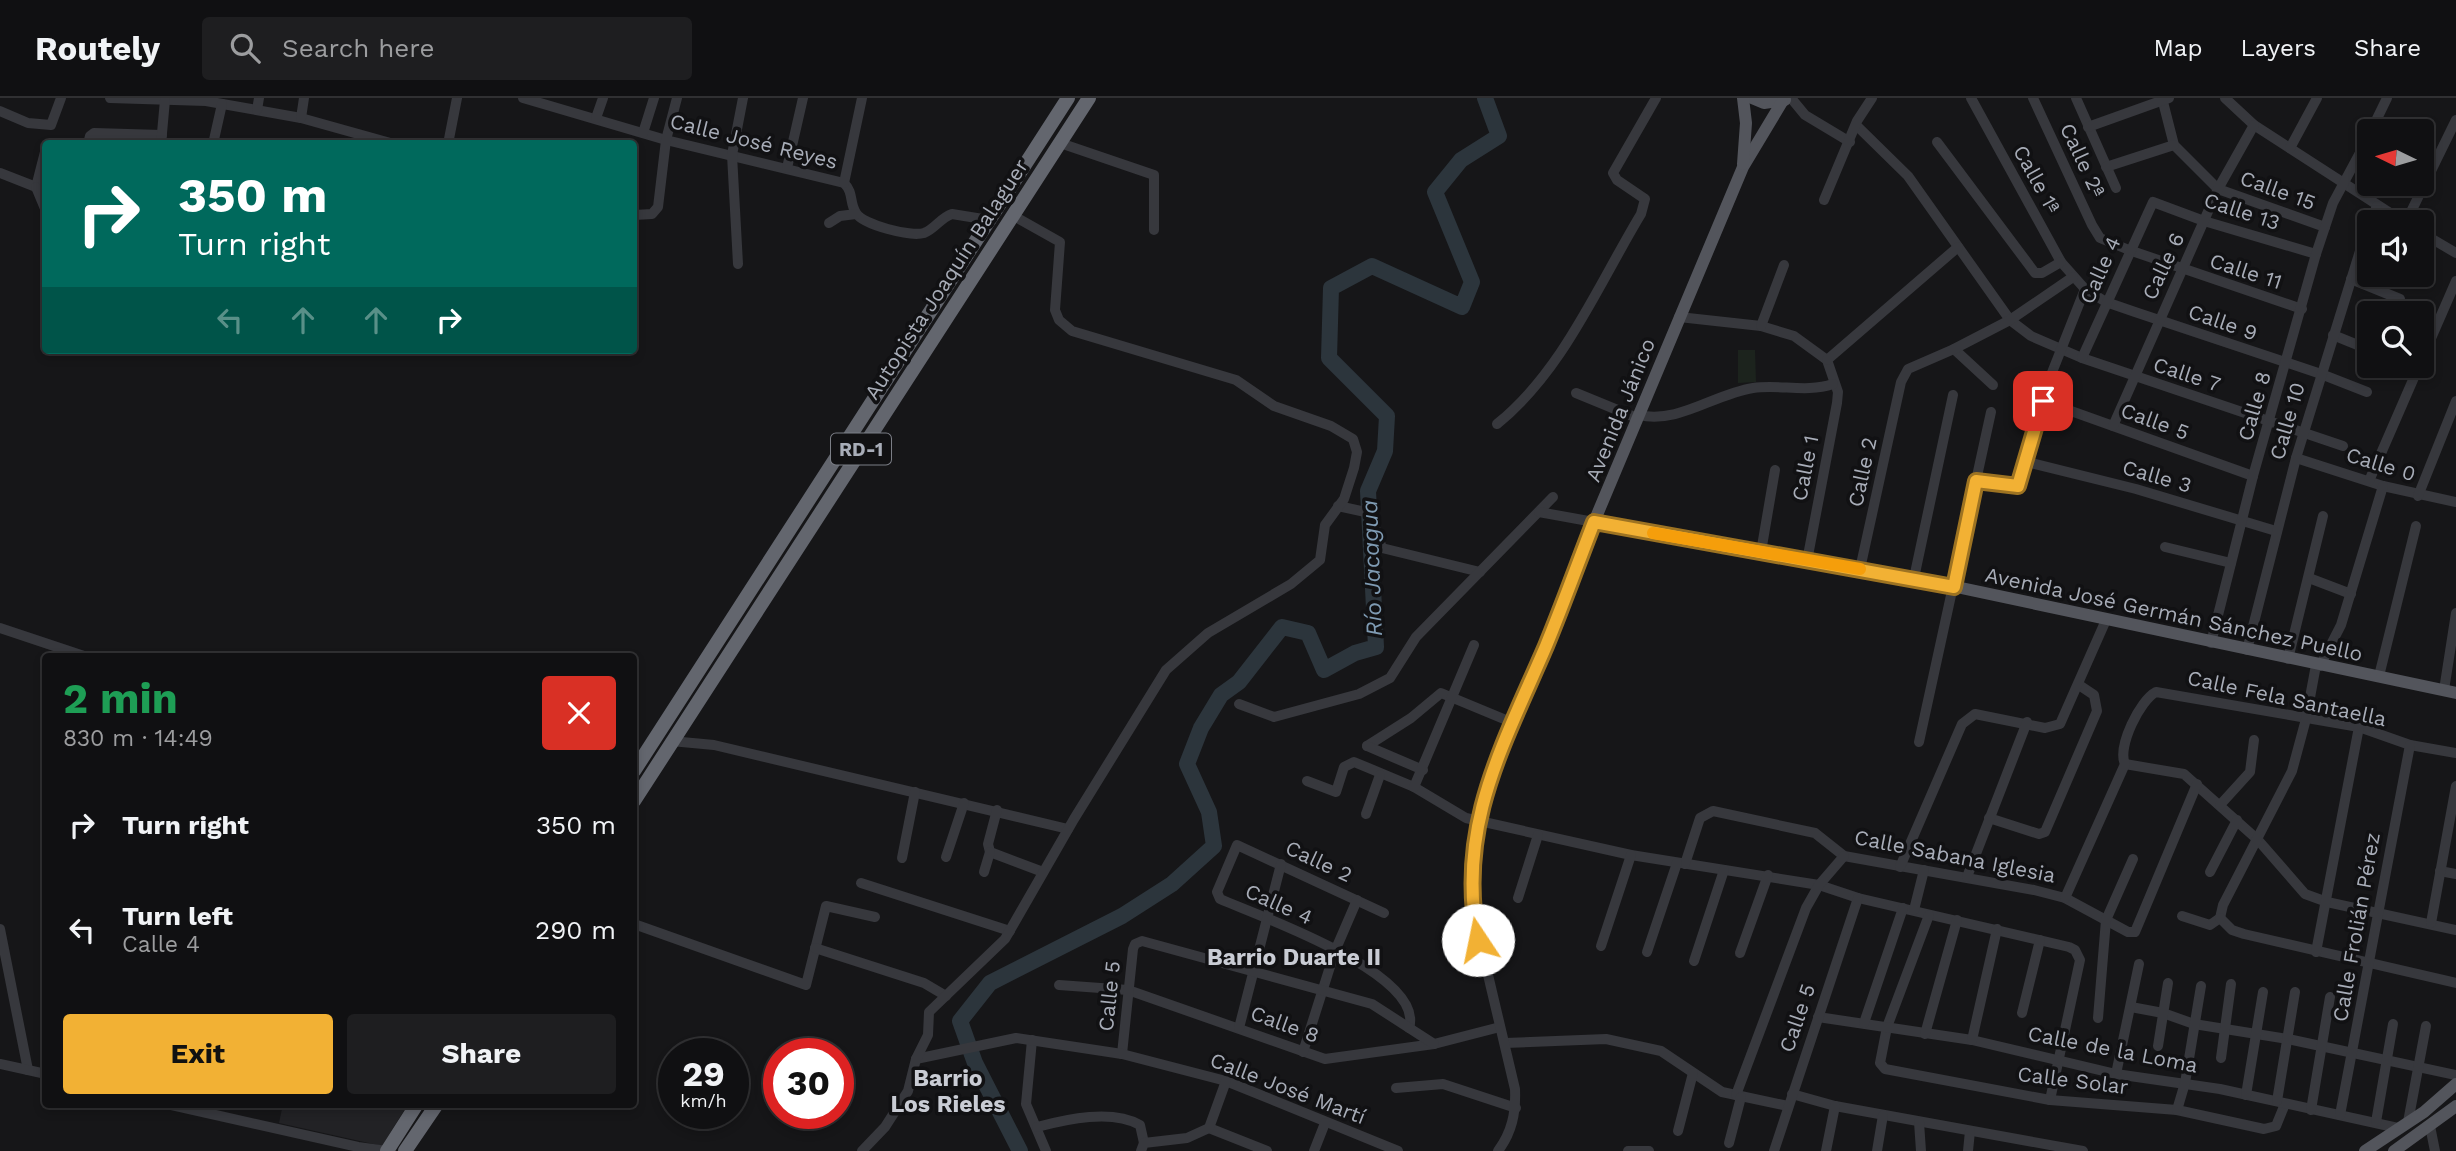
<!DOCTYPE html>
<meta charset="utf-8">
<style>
body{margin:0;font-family:"Work Sans",sans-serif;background:#1e1e20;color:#f1f3f6;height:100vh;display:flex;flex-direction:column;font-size:26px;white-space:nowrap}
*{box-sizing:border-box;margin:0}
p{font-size:23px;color:#9c9d9f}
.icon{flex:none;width:38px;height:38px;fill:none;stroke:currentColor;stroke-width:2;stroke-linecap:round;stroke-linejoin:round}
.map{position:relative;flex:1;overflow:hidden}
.sheet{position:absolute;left:42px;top:555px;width:595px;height:455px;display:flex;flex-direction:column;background:#101012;border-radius:7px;box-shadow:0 4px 10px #0003,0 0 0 2px #303032}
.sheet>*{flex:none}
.banner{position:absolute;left:42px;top:42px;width:595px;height:214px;border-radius:7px;box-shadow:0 4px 10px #0003,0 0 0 2px #303032;background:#00695c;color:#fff;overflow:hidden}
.needle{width:46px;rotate:275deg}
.controls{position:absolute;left:2357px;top:21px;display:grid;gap:14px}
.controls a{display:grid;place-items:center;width:77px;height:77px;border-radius:7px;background:#101012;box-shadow:0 4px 10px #0003,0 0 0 2px #303032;font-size:35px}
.speed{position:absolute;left:658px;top:940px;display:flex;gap:14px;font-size:35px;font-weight:700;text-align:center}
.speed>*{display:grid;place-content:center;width:91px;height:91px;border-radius:50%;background:#101012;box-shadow:0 4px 10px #0003,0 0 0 2px #303032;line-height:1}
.speed small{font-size:18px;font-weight:400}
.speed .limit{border:10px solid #d22;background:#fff;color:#111}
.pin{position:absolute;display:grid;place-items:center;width:60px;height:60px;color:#fff;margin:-30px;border-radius:14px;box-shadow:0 4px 10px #0006}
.me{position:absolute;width:77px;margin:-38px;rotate:349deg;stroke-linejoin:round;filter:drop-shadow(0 0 5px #0008)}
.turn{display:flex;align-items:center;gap:24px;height:147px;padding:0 21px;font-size:32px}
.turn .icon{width:91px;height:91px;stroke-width:2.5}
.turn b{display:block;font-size:49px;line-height:60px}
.lanes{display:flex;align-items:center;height:66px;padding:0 21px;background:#0003;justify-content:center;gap:35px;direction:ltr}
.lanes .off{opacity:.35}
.round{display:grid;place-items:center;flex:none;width:74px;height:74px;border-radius:7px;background:#1e1e20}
.overview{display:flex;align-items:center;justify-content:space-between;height:119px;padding:0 21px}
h1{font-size:42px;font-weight:700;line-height:52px;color:#1e9e55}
.primary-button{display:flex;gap:14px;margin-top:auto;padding:14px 21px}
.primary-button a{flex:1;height:80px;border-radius:7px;background:#f2b134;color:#111;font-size:28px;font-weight:700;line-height:80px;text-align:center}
.primary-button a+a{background:#1e1e20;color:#f1f3f6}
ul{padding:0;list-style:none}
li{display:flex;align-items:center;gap:21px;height:105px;padding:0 21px}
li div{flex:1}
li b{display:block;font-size:26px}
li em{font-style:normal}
header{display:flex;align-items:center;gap:42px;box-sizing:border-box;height:98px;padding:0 35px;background:#101012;border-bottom:2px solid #303032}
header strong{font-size:33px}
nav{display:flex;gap:38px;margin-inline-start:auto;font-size:24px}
.search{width:490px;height:63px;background:#1e1e20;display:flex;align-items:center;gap:18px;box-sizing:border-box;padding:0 24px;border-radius:7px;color:#9c9d9f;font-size:26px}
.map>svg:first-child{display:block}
.built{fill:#222225}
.pitch{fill:#1c231d}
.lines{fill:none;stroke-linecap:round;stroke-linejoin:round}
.river{stroke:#2c353c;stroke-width:16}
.minor{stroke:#37383d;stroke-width:10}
.major{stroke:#53555c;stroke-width:12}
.highway{stroke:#63666e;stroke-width:14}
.route-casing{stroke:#9d7322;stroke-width:18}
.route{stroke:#f2b134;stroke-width:12}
.slow{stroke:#f59e0b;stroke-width:12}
.labels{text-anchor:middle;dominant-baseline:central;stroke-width:7;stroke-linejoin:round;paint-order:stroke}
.shield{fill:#111113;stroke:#7b7e86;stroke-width:2}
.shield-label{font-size:19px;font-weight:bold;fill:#a8adb8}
.street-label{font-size:21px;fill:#a8adb8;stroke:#111113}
.water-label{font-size:23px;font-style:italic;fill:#7f9bb3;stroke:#111113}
.neighbourhood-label{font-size:23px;font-weight:bold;fill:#c9ccd4;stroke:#111113}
</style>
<header>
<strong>Routely</strong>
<div class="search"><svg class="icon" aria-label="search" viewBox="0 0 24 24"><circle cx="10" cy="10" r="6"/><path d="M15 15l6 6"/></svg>Search here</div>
<nav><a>Map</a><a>Layers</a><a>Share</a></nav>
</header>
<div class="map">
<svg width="2456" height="1053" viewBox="0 0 2456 1053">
<rect width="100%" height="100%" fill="#161618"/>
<polygon class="built" points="283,1006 408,1006 382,1048 279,1025"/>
<polygon class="pitch" points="1738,252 1755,252 1756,284 1738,285"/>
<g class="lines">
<polyline class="river" points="1020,1053 975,965 960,923 990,885 1122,818 1172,786 1214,748 1209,714 1187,666 1201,630 1221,597 1239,584 1282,529 1308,535 1324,572 1355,555 1376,549 1368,393 1385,353 1387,318 1329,260 1331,190 1372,168 1462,209 1472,184 1435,94 1461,62 1499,38 1485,0"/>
<g class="minor">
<polyline points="110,0 206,3 301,20 394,46"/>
<path d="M523,0L666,42L844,85C854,95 849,104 856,115C863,127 911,139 924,135C935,131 940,120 952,116L989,122"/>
<polyline points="1791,0 1805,17 1850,44"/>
<polyline points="1971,0 2061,164 2085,191 2106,204 2135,214 2321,276 2367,294"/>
<polyline points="2033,0 2092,127 2100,140 2129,152 2302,211"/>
<polyline points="2076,0 2116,90"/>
<polyline points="2162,0 2174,47 2218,91 2325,129"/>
<polyline points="2225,0 2254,27 2404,124"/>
<polyline points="257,12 259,0"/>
<polyline points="0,13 28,25 51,27 61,0"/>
<polyline points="301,20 304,0"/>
<polyline points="596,20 603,0"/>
<polyline points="1856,27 1908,78 2010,222 2031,238 2082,260 2343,348"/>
<polyline points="2088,29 2169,0"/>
<polyline points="2371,33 2387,0"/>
<polyline points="643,35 654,0"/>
<polyline points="1937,44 2035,175 2042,175 2061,164"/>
<polyline points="1060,45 1154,77 1154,132"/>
<polyline points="88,46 90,38 94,35 162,37"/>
<polyline points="161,46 165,2"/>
<polyline points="213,46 222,6"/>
<polyline points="448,46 457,0"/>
<polyline points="2290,50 2317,0"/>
<polyline points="2106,69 2174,47"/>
<polyline points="787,70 803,0"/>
<polyline points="0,75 36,89 46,50"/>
<polyline points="844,85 862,0"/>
<polyline points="36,89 46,113"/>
<polyline points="1824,102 1857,23 1872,0"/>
<polyline points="634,117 652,116 658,109 666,42 677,0"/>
<polyline points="2406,124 2456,22"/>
<polyline points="829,125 840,118 856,116"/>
<polyline points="2422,135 2456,155"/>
<polyline points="738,166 732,57 743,0"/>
<polyline points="2351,181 2400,201"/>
<polyline points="1679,219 1761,228 1794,238 1827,262 1838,294 1837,305 1807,463"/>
<polyline points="1761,228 1784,167"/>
<polyline points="2333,237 2370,252"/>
<polyline points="1954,251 1993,287"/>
<polyline points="2082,260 2153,104 2204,123 2316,156"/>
<polyline points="2422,261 2456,183"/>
<polyline points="1827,262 1958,149"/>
<polyline points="1576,295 1637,320"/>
<polyline points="2043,303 2253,378"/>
<path d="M1639,317C1679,326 1714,296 1753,290C1780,286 1806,295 1833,286"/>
<path d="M1497,326C1563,273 1598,187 1641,116L1645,101L1617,82L1613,75L1656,0"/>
<polyline points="2113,328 2218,91 2254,27"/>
<polyline points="2296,360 2383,388 2456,404"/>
<polyline points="2027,364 2136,391 2276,433"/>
<polyline points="1976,383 2018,388 2023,382 2051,277 2085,191"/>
<polyline points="2369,383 2419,268"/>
<polyline points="2418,398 2456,303"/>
<polyline points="1338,408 1370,415 1382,450 1480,474"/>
<polyline points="2165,449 2231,465"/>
<polyline points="1761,454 1775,372"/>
<polyline points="1860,471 1901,284 1908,271 1954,251 2010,222 2073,179"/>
<polyline points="1914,480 1953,297"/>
<polyline points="2309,480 2351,496"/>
<polyline points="0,530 84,558"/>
<polyline points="2211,545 2253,378 2316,156 2333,105 2370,36"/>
<polyline points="2247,552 2296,360 2364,140 2377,108"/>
<polyline points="2288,561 2323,418"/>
<polyline points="2320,568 2341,527 2383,388"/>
<polyline points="2379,578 2416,428"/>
<polyline points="2444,592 2456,515"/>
<polyline points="1239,606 1274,619 1359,596 1390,580 1416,539 1553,399"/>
<polyline points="671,643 714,647 1068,731"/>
<polyline points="1919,644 1991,314"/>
<polyline points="1367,648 1411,620 1441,595 1511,624"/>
<polyline points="1367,648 1423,672"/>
<polyline points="2125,666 2184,676 2258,742 2305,796 2327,804 2456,832"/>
<polyline points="1307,683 1336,694 1344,669 1354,664 1414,689 1466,720 1631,757 1819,787 1858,800 2069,849 2075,852 2080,862 2050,1002"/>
<polyline points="1414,689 1474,547"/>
<polyline points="2220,707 2250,674 2254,642"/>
<polyline points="997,712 988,746 990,754 1043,774"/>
<polyline points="1366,716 1380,677"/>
<polyline points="1989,720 2039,736 2045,734 2097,613 2094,597 2079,587"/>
<polyline points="946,759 964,705"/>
<polyline points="902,760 915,694"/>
<polyline points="1685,766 1700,720 1713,713 1815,735 1844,758 2034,792 2065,800 2128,834 2135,834 2197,686"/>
<polyline points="1900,769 1962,626 1975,616 2045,630 2060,626 2106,522"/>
<polyline points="2440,773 2456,776"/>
<polyline points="984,774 990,754"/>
<polyline points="2210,774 2237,722"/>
<polyline points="1967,779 2027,624"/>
<polyline points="861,785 1010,833"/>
<polyline points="1518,800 1538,737"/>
<path d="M2065,800L2125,666C2117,649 2140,602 2156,594L2359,629L2410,647L2456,655"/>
<polyline points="1914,812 1924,772"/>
<path d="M1384,815L1237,747L1217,794L1220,801C1259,818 1426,876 1409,930"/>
<polyline points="1929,817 1887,929 1880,965 1885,971 2050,1002 2177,1012 2264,1031 2276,1028 2285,1006"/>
<polyline points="2182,818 2210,827 2220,820"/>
<polyline points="2220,820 2223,807 2292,673 2306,621 2316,567"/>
<polyline points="2220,820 2232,832 2244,836 2456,885"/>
<polyline points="2431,825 2456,688"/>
<polyline points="634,826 806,887 826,808 875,819"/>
<polyline points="0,831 28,972"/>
<polyline points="1601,848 1631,757"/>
<polyline points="815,850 924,885 946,898"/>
<polyline points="1647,854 1677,765"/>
<polyline points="2316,854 2359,629"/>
<polyline points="1740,855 1768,777"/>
<polyline points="1694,863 1724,772"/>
<polyline points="1059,887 1128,892 1325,961 1434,946 1500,929"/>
<polyline points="2131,909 2163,915 2194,926 2288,941 2456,977"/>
<polyline points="2022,915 2040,842"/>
<polyline points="1818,919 1972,942 2116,976 2220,991 2398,1030"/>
<polyline points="2098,920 2106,822 2133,761"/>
<polyline points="1864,925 1903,810"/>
<polyline points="1239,930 1281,766"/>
<polyline points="1925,936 1957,822"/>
<polyline points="1032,942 1026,1006 1046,1053"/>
<polyline points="1972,942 1997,831"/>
<polyline points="1505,945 1606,941 1661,953 1722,994 1788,1008"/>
<polyline points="2158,948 2168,885"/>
<polyline points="1303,954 1335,853 1357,802"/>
<polyline points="1122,956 1133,851 1135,846 1142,843 1372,906 1434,946"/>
<polyline points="2221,960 2231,886"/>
<polyline points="916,961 1016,940 1122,956 1226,983 1398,1053"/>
<polyline points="0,966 46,976"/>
<polyline points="2116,976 2139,866"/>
<polyline points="1396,990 1443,986 1516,1010"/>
<polyline points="1792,996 1835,1008 2083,1053"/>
<polyline points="1736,997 1806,810 1819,787 1844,758"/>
<polyline points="2246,997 2263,894"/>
<polyline points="2277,1003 2295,894"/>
<polyline points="167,1006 358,1049 387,1053"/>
<polyline points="2177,1012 2185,985 2201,888"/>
<polyline points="2311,1012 2330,899"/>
<polyline points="2340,1017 2410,647"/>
<polyline points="1919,1024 1921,1053"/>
<polyline points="2376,1024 2393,926"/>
<polyline points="2408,1024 2426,928"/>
<polyline points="2430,1028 2435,1053"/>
<path d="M1037,1029C1067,1021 1112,1011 1140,1027L1144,1045"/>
<polyline points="1209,1030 1267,1053"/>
<polyline points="1678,1033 1693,975"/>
<polyline points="1729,1045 1741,999"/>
<polyline points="862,1053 885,1029 908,993 916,961 928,937 929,914 1005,841 1074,721 1166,572 1208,535 1291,486 1320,462 1325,427 1344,401 1354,370 1357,354 1353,341 1331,328 1274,308 1236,282 1072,233 1059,222 1055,212 1060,144 1012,117"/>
<polyline points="1141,1053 1144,1045 1187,1040 1209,1030 1226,983"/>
<polyline points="1314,1053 1325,1025"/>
<path d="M1498,1053C1512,1034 1516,1015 1515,991L1471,805L1472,757L1478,720L1511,624L1546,548L1594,424L1539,414"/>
<polyline points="1628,1053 1649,1053"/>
<polyline points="1774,1053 1858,800"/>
<polyline points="1826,1053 1835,1008"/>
<polyline points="1877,1053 1883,1017"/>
<polyline points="1968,1053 1970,1033"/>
</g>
<g class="major">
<polyline points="1752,0 1764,5 1785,2"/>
<polyline points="1782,4 1743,69 1594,424 1914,480 2456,595"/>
<polyline points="1743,66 1746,25 1743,0"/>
<polyline points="2365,1053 2424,1014 2456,986"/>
<polyline points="2394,1053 2456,1008"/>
</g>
<g class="highway">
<polyline points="634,673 1068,0"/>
<polyline points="634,703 1089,0"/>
<polyline points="387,1053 417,1006"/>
<polyline points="405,1053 437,1006"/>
</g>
</g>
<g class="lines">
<defs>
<path id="route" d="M1478,842C1456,729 1503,648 1546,548C1563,507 1578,465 1594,424L1954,489L1976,383L2018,388L2043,303"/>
</defs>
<use href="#route" class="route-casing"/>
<use href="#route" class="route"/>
<polyline class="slow" points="1653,435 1860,471"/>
</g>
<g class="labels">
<rect class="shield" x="831" y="335.5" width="60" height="31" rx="5"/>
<g class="shield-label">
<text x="861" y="351">RD-1</text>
</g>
<g class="street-label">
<text transform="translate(754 43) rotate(14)">Calle José Reyes</text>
<text transform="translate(2083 62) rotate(65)">Calle 2ª</text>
<text transform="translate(2037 81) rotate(61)">Calle 1ª</text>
<text transform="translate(2278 92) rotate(20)">Calle 15</text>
<text transform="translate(2242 113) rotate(18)">Calle 13</text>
<text transform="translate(2163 168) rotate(-65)">Calle 6</text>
<text transform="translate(2100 172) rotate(-66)">Calle 4</text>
<text transform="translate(2246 173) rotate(18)">Calle 11</text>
<text transform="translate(946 181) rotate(-57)">Autopista Joaquín Balaguer</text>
<text transform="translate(2223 224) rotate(19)">Calle 9</text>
<text transform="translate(2187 276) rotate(18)">Calle 7</text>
<text transform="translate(2254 308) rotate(-74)">Calle 8</text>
<text transform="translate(1620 312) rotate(-68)">Avenida Jánico</text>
<text transform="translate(2155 323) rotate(20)">Calle 5</text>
<text transform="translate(2287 323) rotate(-74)">Calle 10</text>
<text transform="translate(2381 366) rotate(17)">Calle 0</text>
<text transform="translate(1805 370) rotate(-79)">Calle 1</text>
<text transform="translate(1862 374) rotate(-78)">Calle 2</text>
<text transform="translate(2157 378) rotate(16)">Calle 3</text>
<text transform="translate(2174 516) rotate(12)">Avenida José Germán Sánchez Puello</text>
<text transform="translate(2287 600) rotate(12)">Calle Fela Santaella</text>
<text transform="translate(1955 758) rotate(11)">Calle Sabana Iglesia</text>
<text transform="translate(1319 763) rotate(25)">Calle 2</text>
<text transform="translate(1279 806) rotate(24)">Calle 4</text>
<text transform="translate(2356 829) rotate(-80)">Calle Frolián Pérez</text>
<text transform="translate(1109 898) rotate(-84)">Calle 5</text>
<text transform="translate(1797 920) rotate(-71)">Calle 5</text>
<text transform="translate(1285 926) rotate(20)">Calle 8</text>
<text transform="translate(2113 951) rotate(11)">Calle de la Loma</text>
<text transform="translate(2073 982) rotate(7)">Calle Solar</text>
<text transform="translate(1288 990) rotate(21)">Calle José Martí</text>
</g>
<g class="water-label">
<text transform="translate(1372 470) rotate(-92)">Río Jacagua</text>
</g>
<g class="neighbourhood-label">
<text x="1294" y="859">Barrio Duarte II</text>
<text x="948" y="980">Barrio<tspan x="948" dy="26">Los Rieles</tspan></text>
</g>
</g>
</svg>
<div class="controls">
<a><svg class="needle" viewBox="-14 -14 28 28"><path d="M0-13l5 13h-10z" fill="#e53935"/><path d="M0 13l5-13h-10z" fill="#9c9d9f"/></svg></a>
<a><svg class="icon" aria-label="sound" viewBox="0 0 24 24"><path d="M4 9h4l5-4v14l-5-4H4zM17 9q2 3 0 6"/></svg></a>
<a><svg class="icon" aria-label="search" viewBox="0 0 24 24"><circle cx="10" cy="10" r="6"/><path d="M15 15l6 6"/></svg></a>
</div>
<div class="speed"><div>29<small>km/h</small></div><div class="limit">30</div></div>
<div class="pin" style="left:2043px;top:303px;background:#d93025"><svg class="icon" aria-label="arrive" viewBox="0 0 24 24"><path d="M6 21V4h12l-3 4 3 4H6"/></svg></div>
<svg class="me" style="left:1478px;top:842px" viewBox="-20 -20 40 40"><circle r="19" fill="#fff"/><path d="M0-13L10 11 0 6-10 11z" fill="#f2b134"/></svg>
<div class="banner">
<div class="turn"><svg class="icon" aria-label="right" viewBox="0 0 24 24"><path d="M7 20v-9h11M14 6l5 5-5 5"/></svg><div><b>350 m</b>Turn right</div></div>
<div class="lanes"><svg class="icon off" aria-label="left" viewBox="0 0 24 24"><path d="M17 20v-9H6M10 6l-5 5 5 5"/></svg><svg class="icon off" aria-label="ahead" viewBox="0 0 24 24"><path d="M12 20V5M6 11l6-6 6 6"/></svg><svg class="icon off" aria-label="ahead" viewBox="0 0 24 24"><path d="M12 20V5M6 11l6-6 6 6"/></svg><svg class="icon" aria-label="right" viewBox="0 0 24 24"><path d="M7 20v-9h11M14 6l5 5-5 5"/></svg></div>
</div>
<section class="sheet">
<div class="overview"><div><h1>2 min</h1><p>830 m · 14:49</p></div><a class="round" style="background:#d93025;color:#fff"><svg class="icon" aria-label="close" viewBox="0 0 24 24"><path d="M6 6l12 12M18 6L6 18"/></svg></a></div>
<ul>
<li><svg class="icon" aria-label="right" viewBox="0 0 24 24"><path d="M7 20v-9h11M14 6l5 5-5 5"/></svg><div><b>Turn right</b></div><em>350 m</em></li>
<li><svg class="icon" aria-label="left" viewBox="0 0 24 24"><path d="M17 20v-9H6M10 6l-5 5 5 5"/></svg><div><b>Turn left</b><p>Calle 4</p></div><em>290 m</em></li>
</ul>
<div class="primary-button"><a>Exit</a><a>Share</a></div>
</section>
</div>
